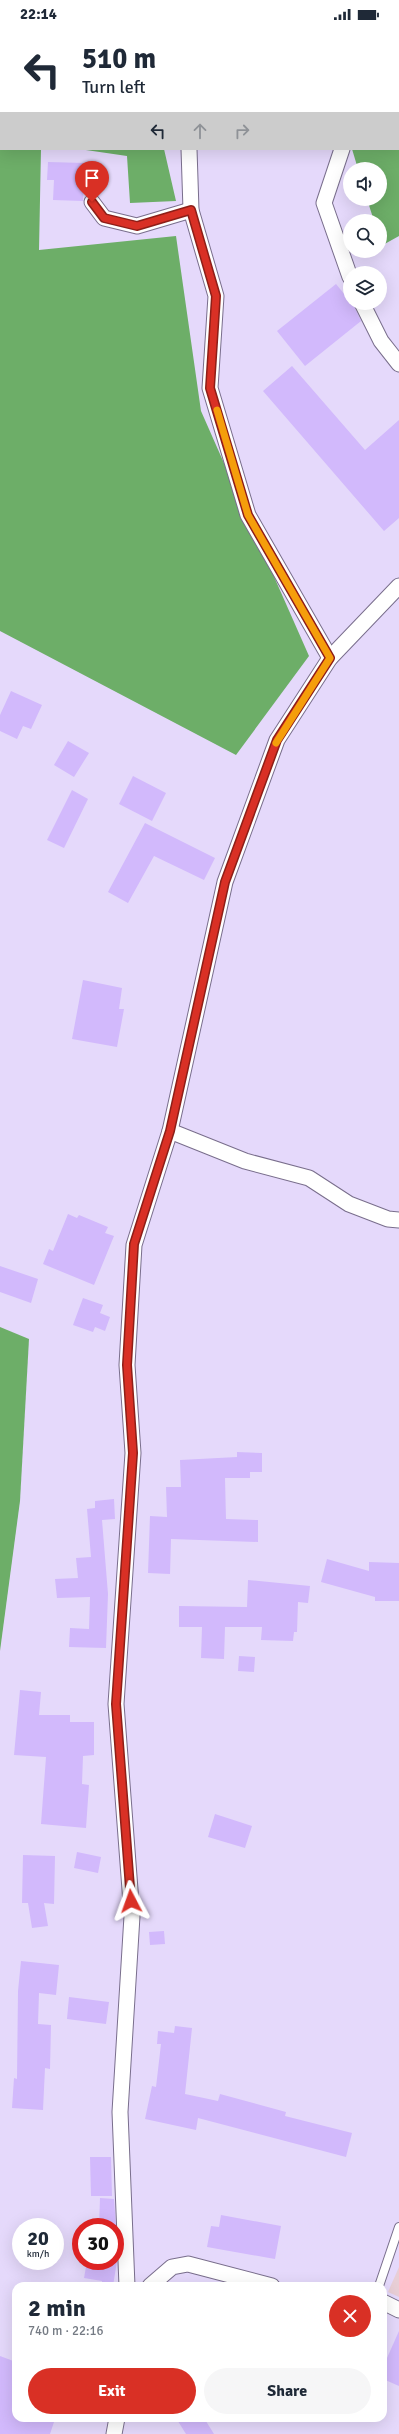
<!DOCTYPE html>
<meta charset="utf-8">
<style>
body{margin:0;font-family:Signika,sans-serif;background:#f6f6f7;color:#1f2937;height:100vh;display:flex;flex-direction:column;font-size:15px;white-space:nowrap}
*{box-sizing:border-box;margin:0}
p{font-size:13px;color:#747a83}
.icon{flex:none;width:22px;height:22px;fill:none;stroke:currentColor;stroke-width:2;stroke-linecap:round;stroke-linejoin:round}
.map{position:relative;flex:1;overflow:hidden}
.sheet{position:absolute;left:12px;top:2254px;width:375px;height:140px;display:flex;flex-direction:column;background:#fff;border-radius:12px;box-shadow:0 4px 16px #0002}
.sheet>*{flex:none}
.hud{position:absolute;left:0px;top:0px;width:399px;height:122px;box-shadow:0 4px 16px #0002;background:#fff;color:#1f2937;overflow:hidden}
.controls{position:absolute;left:343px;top:134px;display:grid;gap:8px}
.controls a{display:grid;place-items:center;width:44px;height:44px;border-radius:50%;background:#fff;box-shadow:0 4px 16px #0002;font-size:20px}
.speed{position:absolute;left:12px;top:2190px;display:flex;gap:8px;font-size:20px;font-weight:700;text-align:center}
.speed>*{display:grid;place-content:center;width:52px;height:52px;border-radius:50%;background:#fff;box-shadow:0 4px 16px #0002;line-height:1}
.speed small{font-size:10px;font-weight:400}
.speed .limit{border:6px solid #d22;background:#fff;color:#111}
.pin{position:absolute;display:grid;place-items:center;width:34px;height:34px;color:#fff;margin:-41px -17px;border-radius:50% 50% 50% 0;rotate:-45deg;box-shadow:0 0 4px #0007}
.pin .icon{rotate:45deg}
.me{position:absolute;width:44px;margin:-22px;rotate:356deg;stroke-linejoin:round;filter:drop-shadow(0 0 3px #0008)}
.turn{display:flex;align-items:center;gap:14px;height:84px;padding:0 16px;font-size:18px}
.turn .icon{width:52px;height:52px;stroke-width:2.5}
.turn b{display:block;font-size:28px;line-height:34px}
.lanes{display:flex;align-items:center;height:38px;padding:0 16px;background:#0003;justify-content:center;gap:20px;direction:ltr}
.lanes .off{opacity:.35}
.round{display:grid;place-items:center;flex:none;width:42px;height:42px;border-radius:21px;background:#f6f6f7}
.summary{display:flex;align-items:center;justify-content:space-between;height:68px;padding:0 16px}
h1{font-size:24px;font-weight:700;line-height:30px}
.button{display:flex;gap:8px;margin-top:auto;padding:8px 16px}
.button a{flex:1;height:46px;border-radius:24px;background:#d93025;color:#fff;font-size:16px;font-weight:700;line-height:46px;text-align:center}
.button a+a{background:#f6f6f7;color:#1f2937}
.status{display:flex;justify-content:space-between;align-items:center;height:28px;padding:0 20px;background:#fff;direction:ltr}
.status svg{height:11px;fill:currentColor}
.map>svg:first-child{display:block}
.education{fill:#e8ced6}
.forest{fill:#6dae68}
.building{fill:#d2b9fc}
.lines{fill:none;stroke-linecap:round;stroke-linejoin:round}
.lane-casing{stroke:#796e8c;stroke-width:10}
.street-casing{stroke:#796e8c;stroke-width:17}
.lane{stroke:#fff;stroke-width:8}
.street{stroke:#fff;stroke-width:15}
.route-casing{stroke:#8d1f18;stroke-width:10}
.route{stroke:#d93025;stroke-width:7}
.slow{stroke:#f59e0b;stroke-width:7}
</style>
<div class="status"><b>22:14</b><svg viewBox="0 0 49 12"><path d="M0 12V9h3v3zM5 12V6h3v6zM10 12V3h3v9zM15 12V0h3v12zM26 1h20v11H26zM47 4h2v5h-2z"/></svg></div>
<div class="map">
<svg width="399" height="2406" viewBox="0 0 399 2406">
<rect width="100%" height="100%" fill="#e5d9fb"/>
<polygon class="education" points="399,2239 399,2269 388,2264"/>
<g class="forest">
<polygon points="0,0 102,0 1,1 1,121 41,121 39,222 176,208 201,383 309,628 236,727 0,603"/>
<polygon points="317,0 399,0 399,208 381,218 380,193 374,193 367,171 380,171 380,141 358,141 352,121 398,121 398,1"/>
<polygon points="79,121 164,121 176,173 130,175 127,128"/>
<polygon points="0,1299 29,1311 20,1473 0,1623"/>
</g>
<g class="building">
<polygon points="48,134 85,135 83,173 53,172 54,152 47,152"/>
<polygon points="336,256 354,278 361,293 305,338 277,303"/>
<polygon points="292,338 365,422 399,392 399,490 384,503 263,363"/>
<polygon points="11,663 42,677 31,701 23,698 17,711 0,703 0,687"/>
<polygon points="68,713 89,725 74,749 54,737"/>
<polygon points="133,748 166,765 152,793 119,776"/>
<polygon points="72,762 88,771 64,820 47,812"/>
<polygon points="145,795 215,830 204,852 154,828 128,875 108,864"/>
<polygon points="83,952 122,960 119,981 124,981 117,1019 72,1011"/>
<polygon points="68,1186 77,1190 79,1187 108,1199 105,1205 114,1208 94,1257 43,1236 49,1221 53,1223"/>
<polygon points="0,1238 38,1251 31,1275 0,1264"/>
<polygon points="83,1270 103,1277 100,1285 110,1289 105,1303 95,1299 93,1304 73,1297"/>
<polygon points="237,1424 262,1425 262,1444 250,1444 250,1450 225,1450 226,1491 258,1492 258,1514 171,1511 170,1546 148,1545 150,1488 167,1489 166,1459 181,1459 180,1432 237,1429"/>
<polygon points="114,1471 115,1491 102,1492 108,1566 106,1620 69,1619 70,1600 89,1601 90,1569 57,1570 55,1551 78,1550 76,1530 91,1529 87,1481 95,1480 95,1473"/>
<polygon points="327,1531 369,1543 369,1534 399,1535 399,1573 375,1573 375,1569 321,1554"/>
<polygon points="248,1552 310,1558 308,1575 298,1574 297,1604 294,1604 293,1613 261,1612 262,1599 225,1599 224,1631 201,1630 202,1599 179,1599 179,1578 247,1579"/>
<polygon points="239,1628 255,1629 254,1644 238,1643"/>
<polygon points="20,1662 41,1664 39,1687 70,1687 70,1694 94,1694 94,1727 83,1728 82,1756 89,1757 86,1800 41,1796 46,1729 14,1727"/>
<polygon points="215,1786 252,1798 245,1820 208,1809"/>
<polygon points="77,1824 101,1829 98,1845 74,1840"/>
<polygon points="23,1827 55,1828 54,1876 44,1875 48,1898 32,1900 28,1875 22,1875"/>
<polygon points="164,1903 165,1916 150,1917 149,1904"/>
<polygon points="21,1933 59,1937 56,1967 39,1965 38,1996 51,1997 50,2041 45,2040 43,2082 12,2080 14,2050 17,2051 18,1963"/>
<polygon points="69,1969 109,1974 106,1996 67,1991"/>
<polygon points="175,1998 192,2000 185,2066 218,2073 220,2066 286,2084 285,2088 352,2105 346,2129 198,2090 196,2102 145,2091 152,2058 156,2059 161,2016 157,2016 158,2003 174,2005"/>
<polygon points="90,2129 111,2129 112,2168 91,2168"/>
<polygon points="100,2170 114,2171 116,2199 99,2199"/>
<polygon points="221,2187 281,2198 275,2231 207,2219 211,2198 219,2199"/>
<polygon points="87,2233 117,2233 113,2258 102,2258 102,2253 84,2250"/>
<polygon points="399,2303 399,2358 383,2351 383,2339"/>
<polygon points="0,2328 16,2334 16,2390 44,2390 54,2394 50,2406 0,2406"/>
<polygon points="176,2390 204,2390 214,2406 186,2406"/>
</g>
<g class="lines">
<defs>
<polyline id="lane" points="379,2258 399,2199"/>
<g id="street">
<polyline points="212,1 213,0"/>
<polyline points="397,1 397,0"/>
<polyline points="189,121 191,182 216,268 210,360 248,487 330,630"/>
<polyline points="342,121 324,175 350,249"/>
<polyline points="92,174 104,190 137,198 191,182"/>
<polyline points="362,275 381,313 399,336"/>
<polyline points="170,1103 245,1133 309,1150 349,1176 388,1191 399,1192"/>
<polyline points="127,2258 120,2084 132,1888 116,1676 133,1425 127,1337 134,1217 170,1103 225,854 277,712 330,630 399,558"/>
<polyline points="150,2258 172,2239 188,2236 272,2258"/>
<polyline points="383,2274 399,2282"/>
<polyline points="114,2406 117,2390"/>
</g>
</defs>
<use href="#lane" class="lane-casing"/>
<use href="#street" class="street-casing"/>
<use href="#lane" class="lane"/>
<use href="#street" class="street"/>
</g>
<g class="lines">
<defs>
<polyline id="route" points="92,174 104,190 137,198 191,182 216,268 210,360 248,487 330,630 277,712 225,854 170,1103 134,1216 127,1337 133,1425 116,1676 131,1873"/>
</defs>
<use href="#route" class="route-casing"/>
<use href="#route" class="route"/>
<polyline class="slow" points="217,382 248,487 330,630 276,715"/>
</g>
</svg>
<div class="controls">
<a><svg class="icon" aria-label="sound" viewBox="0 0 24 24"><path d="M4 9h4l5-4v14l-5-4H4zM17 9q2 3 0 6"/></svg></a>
<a><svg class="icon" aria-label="search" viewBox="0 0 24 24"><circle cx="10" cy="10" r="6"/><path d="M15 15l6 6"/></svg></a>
<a><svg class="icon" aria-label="layers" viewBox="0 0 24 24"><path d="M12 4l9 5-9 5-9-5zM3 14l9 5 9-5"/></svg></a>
</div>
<div class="speed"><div>20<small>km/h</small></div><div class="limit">30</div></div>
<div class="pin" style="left:92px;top:174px;background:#d93025"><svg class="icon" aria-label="arrive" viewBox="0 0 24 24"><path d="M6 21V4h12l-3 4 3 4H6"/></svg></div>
<svg class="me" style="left:131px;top:1873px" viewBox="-20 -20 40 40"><path d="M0-17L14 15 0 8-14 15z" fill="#d93025" stroke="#fff" stroke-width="4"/></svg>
<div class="hud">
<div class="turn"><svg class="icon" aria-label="left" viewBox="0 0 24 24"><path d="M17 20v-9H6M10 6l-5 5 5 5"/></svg><div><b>510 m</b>Turn left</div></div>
<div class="lanes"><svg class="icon" aria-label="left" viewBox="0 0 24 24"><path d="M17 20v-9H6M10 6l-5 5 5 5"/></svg><svg class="icon off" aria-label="ahead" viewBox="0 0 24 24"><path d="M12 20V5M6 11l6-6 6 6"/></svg><svg class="icon off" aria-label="right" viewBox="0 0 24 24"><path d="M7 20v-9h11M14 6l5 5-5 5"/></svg></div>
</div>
<section class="sheet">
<div class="summary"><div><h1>2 min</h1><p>740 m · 22:16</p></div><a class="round" style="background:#d93025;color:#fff"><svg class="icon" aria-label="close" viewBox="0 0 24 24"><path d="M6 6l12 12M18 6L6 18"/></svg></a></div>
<div class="button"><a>Exit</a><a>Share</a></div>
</section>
</div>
